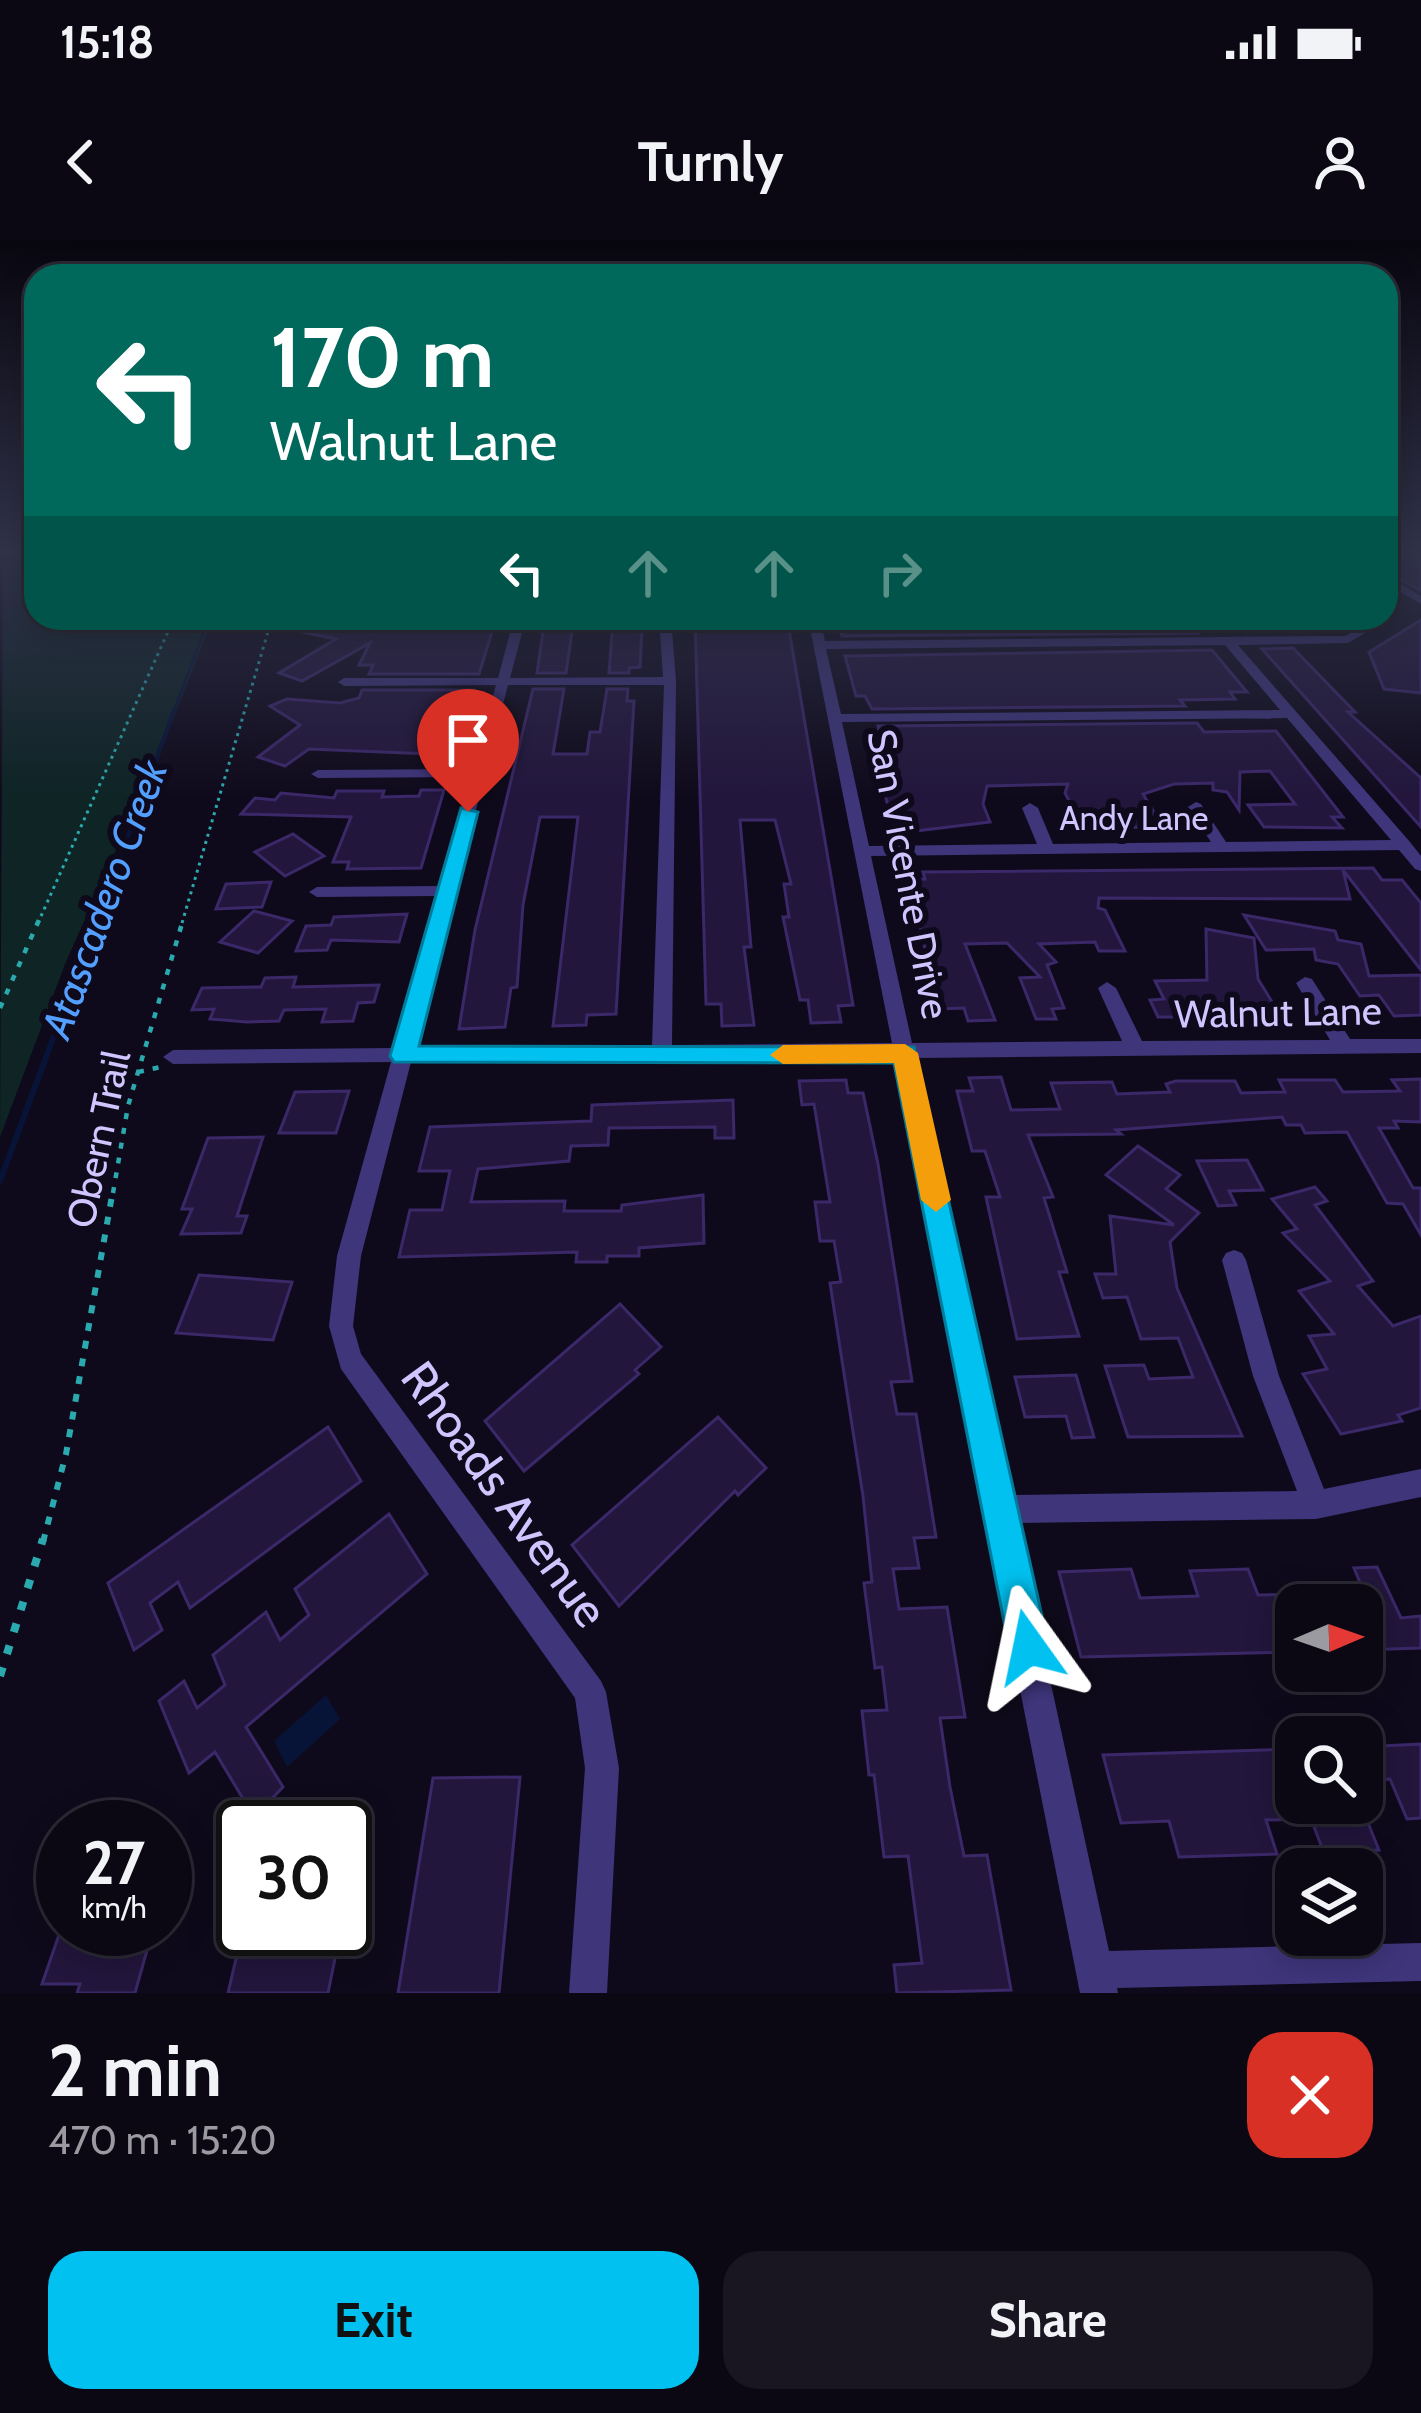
<!DOCTYPE html>
<meta charset="utf-8">
<style>
body{margin:0;font-family:Cabin,sans-serif;background:#191622;color:#f1f3f6;height:100vh;display:flex;flex-direction:column;font-size:45px;white-space:nowrap}
*{box-sizing:border-box;margin:0}
p{font-size:39px;color:#9a9aa0}
.icon{flex:none;width:66px;height:66px;fill:none;stroke:currentColor;stroke-width:2;stroke-linecap:round;stroke-linejoin:round}
.map{position:relative;height:1753px;overflow:hidden}
.drawer{display:flex;flex-direction:column;background:#0b0814;flex:1}
.drawer>*{flex:none}
.hud{position:absolute;left:24px;top:24px;width:1374px;height:366px;border-radius:36px;box-shadow:0 6px 30px #0003,0 0 0 3px #2b2934;background:#00695c;color:#fff;overflow:hidden}
.needle{width:78px;rotate:88deg}
.buttons{position:absolute;left:1275px;top:1344px;display:grid;gap:24px}
.buttons a{display:grid;place-items:center;width:108px;height:108px;border-radius:24px;background:#0b0814;box-shadow:0 6px 30px #0003,0 0 0 3px #2b2934;font-size:60px}
.speed{position:absolute;left:36px;top:1560px;display:flex;gap:24px;font-size:60px;font-weight:700;text-align:center}
.speed>*{display:grid;place-content:center;width:156px;height:156px;border-radius:50%;background:#0b0814;box-shadow:0 6px 30px #0003,0 0 0 3px #2b2934;line-height:1}
.speed small{font-size:30px;font-weight:400}
.speed .limit{border:6px solid #111;border-radius:18px;background:#fff;color:#111}
.pin{position:absolute;display:grid;place-items:center;width:102px;height:102px;color:#fff;margin:-123px -51px;border-radius:50% 50% 50% 0;rotate:-45deg;box-shadow:0 0 12px #0007}
.pin .icon{rotate:45deg}
.me{position:absolute;width:132px;margin:-66px;rotate:348deg;stroke-linejoin:round;filter:drop-shadow(0 0 9px #0008)}
.turn{display:flex;align-items:center;gap:42px;height:252px;padding:0 48px;font-size:54px}
.turn .icon{width:156px;height:156px;stroke-width:2.5}
.turn b{display:block;font-size:84px;line-height:102px}
.lanes{display:flex;align-items:center;height:114px;padding:0 48px;background:#0003;justify-content:center;gap:60px;direction:ltr}
.lanes .off{opacity:.35}
.round{display:grid;place-items:center;flex:none;width:126px;height:126px;border-radius:36px;background:#191622}
.head{display:flex;align-items:center;justify-content:space-between;height:204px;padding:0 48px}
h1{font-size:72px;font-weight:700;line-height:90px}
.action{display:flex;gap:24px;margin-top:auto;padding:24px 48px}
.action a{flex:1;height:138px;border-radius:36px;background:#00c1f0;color:#111;font-size:48px;font-weight:700;line-height:138px;text-align:center}
.action a+a{background:#191622;color:#f1f3f6}
.status{display:flex;justify-content:space-between;align-items:center;height:84px;padding:0 60px;background:#0b0814;direction:ltr}
.status svg{height:33px;fill:currentColor}
header{display:flex;justify-content:space-between;align-items:center;height:156px;padding:0 48px;background:#0b0814;font-size:54px;font-weight:700}
.map>svg:first-child{display:block}
.green{fill:#0e2425}
.water{fill:#071437}
.lines{fill:none;stroke-linecap:round;stroke-linejoin:round}
.stream-far2{stroke:#071437;stroke-width:3}
.stream-far1{stroke:#071437;stroke-width:4.5}
.stream{stroke:#071437;stroke-width:6}
.building{fill:#22163c;stroke:#3b2869;stroke-width:3}
.path-far3{stroke:#2aa9ae;stroke-width:3;stroke-dasharray:3 4.5;stroke-linecap:butt}
.path-far2{stroke:#2aa9ae;stroke-width:4.5;stroke-dasharray:6 9;stroke-linecap:butt}
.path-far1{stroke:#2aa9ae;stroke-width:6;stroke-dasharray:8 10;stroke-linecap:butt}
.path{stroke:#2aa9ae;stroke-width:8;stroke-dasharray:9 14;stroke-linecap:butt}
.minor{fill:#3e357b;fill-rule:evenodd}
.route{fill:#00c1f0;stroke:#007d9c;stroke-width:3}
.slow{fill:#f59e0b}
.labels{text-anchor:middle;dominant-baseline:central;stroke-width:12;stroke-linejoin:round;paint-order:stroke}
.far-street-label{font-size:33px;fill:#d1c5ff;stroke:#0f0a1b}
.street-label{font-size:39px;fill:#d1c5ff;stroke:#0f0a1b}
.water-label{font-size:42px;font-style:italic;fill:#539fff;stroke:#0f0a1b}
.near-street-label{font-size:48px;fill:#d1c5ff;stroke:#0f0a1b}
</style>
<div class="status"><b>15:18</b><svg viewBox="0 0 49 12"><path d="M0 12V9h3v3zM5 12V6h3v6zM10 12V3h3v9zM15 12V0h3v12zM26 1h20v11H26zM47 4h2v5h-2z"/></svg></div>
<header><svg class="icon" aria-label="back" viewBox="0 0 24 24"><path d="M15 5l-7 7 7 7"/></svg>Turnly<svg class="icon" aria-label="person" viewBox="0 0 24 24"><circle cx="12" cy="8" r="4"/><path d="M4 21q1-7 8-7t8 7"/></svg></header>
<div class="map">
<svg width="1421" height="1753" viewBox="0 0 1421 1753">
<rect width="100%" height="100%" fill="#0f0a1b"/>
<polygon class="green" points="3,312 36,312 36,378 213,378 165,500 138,560 122,579 116,610 65,724 0,897"/>
<polygon class="water" points="326,1455 340,1479 287,1527 274,1501"/>
<g class="lines">
<polyline class="stream-far2" points="173,474 209,378"/>
<polyline class="stream-far1" points="96,683 174,471"/>
<polyline class="stream" points="0,941 97,680"/>
</g>
<g class="building">
<polygon points="1386,312 1421,312 1421,351 1386,331"/>
<polygon points="274,378 415,379 408,382 496,379 479,434 369,434 373,425 359,425 370,403 302,441 279,433 336,399 273,386"/>
<polygon points="545,378 574,378 566,433 537,433"/>
<polygon points="725,378 787,378 853,765 838,766 841,782 811,783 808,760 800,760 783,677 789,677 784,644 791,644 775,580 740,580 751,707 744,707 754,785 722,786 721,764 706,764 695,379"/>
<polygon points="836,378 1184,378 1197,393 842,396"/>
<polygon points="1233,378 1330,378 1330,386 1246,392"/>
<polygon points="613,380 633,380 633,388 642,388 640,427 629,428 629,433 609,433"/>
<polygon points="1421,380 1421,453 1384,449 1369,412"/>
<polygon points="1293,408 1355,472 1348,472 1421,538 1421,587 1262,409"/>
<polygon points="1212,410 1247,452 1230,452 1235,459 1180,460 1185,466 872,469 865,456 856,456 845,416"/>
<polygon points="533,449 564,449 553,514 587,514 590,492 600,492 607,449 628,449 627,461 634,461 616,774 587,775 586,785 553,786 578,577 540,577 523,665 517,747 511,748 505,787 459,789 475,690"/>
<polygon points="362,450 474,450 455,515 309,509 285,526 258,517 300,485 270,466 287,459 340,463 359,458"/>
<polygon points="1197,483 1204,492 1276,491 1343,577 1332,577 1342,588 1264,587 1248,565 1295,564 1270,531 1240,532 1239,570 1227,552 1213,550 1213,543 1174,544 1143,554 1155,574 1143,574 1150,587 1095,588 1091,581 1079,581 1065,553 1068,544 987,546 983,564 990,582 907,592 905,584 893,585 870,498 881,498 878,486"/>
<polygon points="421,550 444,550 421,628 347,629 349,622 333,622 351,577 241,574 255,558 275,560 281,553 334,558 337,551 384,551 382,557 419,556"/>
<polygon points="293,594 324,616 285,636 255,612"/>
<polygon points="1373,628 1382,640 1402,640 1421,663 1421,730 1343,630 1350,659 1099,658 1098,668 1105,670 1125,711 1099,711 1095,702 1039,704 1056,722 1047,725 1064,768 1052,769 1056,779 1036,779 1020,738 1040,737 1007,703 965,704 995,780 968,781 964,768 939,769 913,657 903,657 899,640 925,639 923,632"/>
<polygon points="271,642 262,667 216,669 226,644"/>
<polygon points="254,671 292,681 258,713 220,702"/>
<polygon points="407,674 399,702 331,700 327,710 296,711 306,686 331,685 334,677"/>
<polygon points="1244,675 1335,691 1338,700 1361,704 1369,736 1421,735 1421,775 1394,776 1379,755 1360,756 1338,724 1316,720 1314,709 1266,710"/>
<polygon points="1206,689 1254,698 1258,739 1274,765 1246,766 1252,776 1231,777 1224,765 1182,766 1188,777 1158,777 1150,760 1164,759 1155,741 1207,740"/>
<polygon points="296,737 293,747 379,745 374,762 358,763 353,781 322,782 326,769 284,770 279,781 247,782 210,779 214,769 192,770 202,748 261,747 265,738"/>
<polygon points="1001,837 1011,870 1060,869 1051,843 1112,842 1117,854 1170,852 1166,844 1176,841 1235,841 1241,853 1285,852 1279,840 1335,840 1343,852 1400,851 1392,840 1421,839 1421,882 1394,881 1398,888 1379,888 1413,948 1421,948 1421,995 1403,964 1387,963 1347,892 1305,893 1301,885 1286,885 1282,877 1116,890 1121,894 1028,895 1053,957 1044,958 1067,1032 1059,1032 1079,1096 1017,1099 986,957 1000,957 985,911 972,911 957,851 973,851 969,838"/>
<polygon points="846,840 848,853 863,853 878,924 912,1141 891,1142 897,1174 916,1174 936,1297 914,1298 919,1328 893,1329 899,1369 947,1367 965,1477 940,1478 950,1547 964,1616 987,1615 1011,1750 897,1753 894,1725 922,1723 908,1616 884,1617 874,1535 869,1535 862,1471 887,1470 882,1427 875,1428 864,1343 872,1342 863,1256 830,1043 841,1042 834,1001 820,1001 815,962 830,962 814,864 802,865 799,841"/>
<polygon points="349,851 336,893 279,893 295,852"/>
<polygon points="733,860 734,898 715,898 715,887 609,888 608,905 571,906 569,921 478,929 471,962 565,961 564,971 621,971 622,965 703,955 704,1003 639,1008 639,1016 607,1016 607,1022 576,1022 577,1012 399,1017 410,970 442,970 450,931 419,931 430,887 591,881 592,865"/>
<polygon points="263,897 237,976 247,976 241,993 181,994 192,969 182,969 208,898"/>
<polygon points="1138,906 1180,935 1166,949 1199,973 1170,1002 1177,1048 1242,1196 1128,1197 1105,1126 1144,1125 1149,1139 1193,1137 1178,1098 1141,1099 1127,1057 1103,1058 1095,1034 1116,1034 1110,976 1174,985 1106,935"/>
<polygon points="1247,920 1263,950 1229,951 1236,965 1218,966 1197,921"/>
<polygon points="1315,947 1327,961 1315,965 1373,1041 1358,1046 1393,1086 1421,1076 1421,1168 1398,1175 1402,1181 1341,1194 1303,1134 1327,1129 1309,1096 1334,1094 1299,1051 1330,1041 1283,993 1297,989 1272,959"/>
<polygon points="199,1035 292,1042 273,1100 176,1093"/>
<polygon points="620,1064 661,1107 635,1130 639,1134 524,1231 485,1181"/>
<polygon points="1076,1135 1094,1197 1072,1198 1066,1176 1025,1177 1015,1137"/>
<polygon points="718,1177 766,1228 738,1255 735,1251 619,1366 572,1305"/>
<polygon points="328,1187 361,1241 190,1368 178,1342 150,1363 162,1390 134,1410 108,1343"/>
<polygon points="389,1274 427,1334 246,1487 283,1547 254,1577 215,1512 189,1533 159,1461 184,1441 197,1468 225,1445 213,1415 266,1372 280,1400 309,1375 295,1349"/>
<polygon points="1377,1327 1401,1378 1421,1376 1421,1408 1362,1410 1365,1355 1354,1328"/>
<polygon points="1131,1329 1140,1358 1198,1356 1190,1331 1248,1329 1258,1355 1296,1354 1296,1412 1081,1417 1059,1332"/>
<polygon points="1421,1504 1421,1578 1407,1579 1390,1539 1362,1540 1362,1507"/>
<polygon points="1296,1509 1296,1563 1360,1563 1379,1610 1324,1613 1311,1579 1266,1580 1277,1614 1179,1617 1169,1581 1121,1583 1103,1515"/>
<polygon points="520,1537 499,1753 398,1753 433,1538"/>
<polygon points="61,1689 153,1689 135,1753 77,1753 80,1744 42,1744"/>
<polygon points="243,1689 341,1689 328,1753 228,1753"/>
</g>
<g class="lines">
<g class="path-far3">
<polyline points="38,683 174,378"/>
<polyline points="182,683 272,378"/>
</g>
<g class="path-far2">
<polyline points="0,768 39,680"/>
<polyline points="138,832 161,827"/>
<polyline points="113,953 128,866 183,680"/>
</g>
<polyline class="path-far1" points="43,1302 66,1214 113,950"/>
<polyline class="path" points="0,1436 43,1299"/>
<g class="minor">
<polygon points="1386,335 1421,356 1421,364 1386,343"/>
<path d="M1386,375L1387,380L1348,403L1238,405L1410,602L1421,616V631L1415,629L1399,610L871,616L912,803L1122,801L1098,748L1107,742L1116,748L1142,801L1330,800L1296,743L1305,737L1312,739L1350,799H1421V813L915,818L1010,1255L1297,1251L1253,1136L1222,1020L1226,1013L1234,1010L1242,1013L1246,1020L1279,1136L1324,1249L1421,1229V1257L1316,1279L1016,1283L1109,1711L1421,1703V1741L1117,1748L1118,1753H1080L895,818L411,822L361,1016L353,1086L361,1114L601,1441L606,1452L619,1528L607,1753H569L585,1528L575,1458L341,1129L329,1086L337,1016L391,822L173,824L163,817L173,810L395,808L437,656L317,657L309,652L317,647L440,646L470,537L318,538L311,534L318,530L472,529L496,445L344,446L338,442L344,438H498L514,378H526L510,438L663,437L659,378H671L676,441L672,805L892,803L808,378H820L825,401L1333,396H1345ZM1225,405L1280,470L841,474L826,409ZM508,445H664L652,806L415,808ZM1287,478L1391,600L1226,602L1201,564L1196,562L1188,567L1211,602L1053,604L1038,568L1030,563L1022,568L1037,604L869,606L842,482Z"/>
</g>
</g>
<linearGradient id="sky" x2="0" y2="1"><stop stop-color="#08060f"/><stop offset="0.56" stop-color="#31334a"/><stop offset="1" stop-color="#31334a" stop-opacity="0"/></linearGradient>
<rect width="1421" height="557" fill="url(#sky)"/>
<polygon class="route" points="461,568 478,572 419,806 914,807 1049,1407 1043,1422 1029,1427 1015,1422 1009,1407 894,823 394,822 390,816"/>
<polygon class="slow" points="905,804 918,813 951,960 936,972 921,960 894,823 783,824 770,815 783,805"/>
<g class="labels">
<g class="far-street-label">
<text x="1134" y="578">Andy Lane</text>
</g>
<g class="street-label">
<text transform="translate(909 634) rotate(79)">San Vicente Drive</text>
<text transform="translate(1278 772) rotate(-1)">Walnut Lane</text>
<text transform="translate(98 899) rotate(-78)">Obern Trail</text>
</g>
<g class="water-label">
<text transform="translate(104 659) rotate(-70)">Atascadero Creek</text>
</g>
<g class="near-street-label">
<text transform="translate(505 1254) rotate(54)">Rhoads Avenue</text>
</g>
</g>
</svg>
<div class="buttons">
<a><svg class="needle" viewBox="-14 -14 28 28"><path d="M0-13l5 13h-10z" fill="#e53935"/><path d="M0 13l5-13h-10z" fill="#9a9aa0"/></svg></a>
<a><svg class="icon" aria-label="search" viewBox="0 0 24 24"><circle cx="10" cy="10" r="6"/><path d="M15 15l6 6"/></svg></a>
<a><svg class="icon" aria-label="layers" viewBox="0 0 24 24"><path d="M12 4l9 5-9 5-9-5zM3 14l9 5 9-5"/></svg></a>
</div>
<div class="speed"><div>27<small>km/h</small></div><div class="limit">30</div></div>
<div class="pin" style="left:468px;top:572px;background:#d93025"><svg class="icon" aria-label="arrive" viewBox="0 0 24 24"><path d="M6 21V4h12l-3 4 3 4H6"/></svg></div>
<svg class="me" style="left:1029px;top:1407px" viewBox="-20 -20 40 40"><path d="M0-17L14 15 0 8-14 15z" fill="#00c1f0" stroke="#fff" stroke-width="4"/></svg>
<div class="hud">
<div class="turn"><svg class="icon" aria-label="left" viewBox="0 0 24 24"><path d="M17 20v-9H6M10 6l-5 5 5 5"/></svg><div><b>170 m</b>Walnut Lane</div></div>
<div class="lanes"><svg class="icon" aria-label="left" viewBox="0 0 24 24"><path d="M17 20v-9H6M10 6l-5 5 5 5"/></svg><svg class="icon off" aria-label="ahead" viewBox="0 0 24 24"><path d="M12 20V5M6 11l6-6 6 6"/></svg><svg class="icon off" aria-label="ahead" viewBox="0 0 24 24"><path d="M12 20V5M6 11l6-6 6 6"/></svg><svg class="icon off" aria-label="right" viewBox="0 0 24 24"><path d="M7 20v-9h11M14 6l5 5-5 5"/></svg></div>
</div>
</div>
<section class="drawer">
<div class="head"><div><h1>2 min</h1><p>470 m · 15:20</p></div><a class="round" style="background:#d93025;color:#fff"><svg class="icon" aria-label="close" viewBox="0 0 24 24"><path d="M6 6l12 12M18 6L6 18"/></svg></a></div>
<div class="action"><a>Exit</a><a>Share</a></div>
</section>
